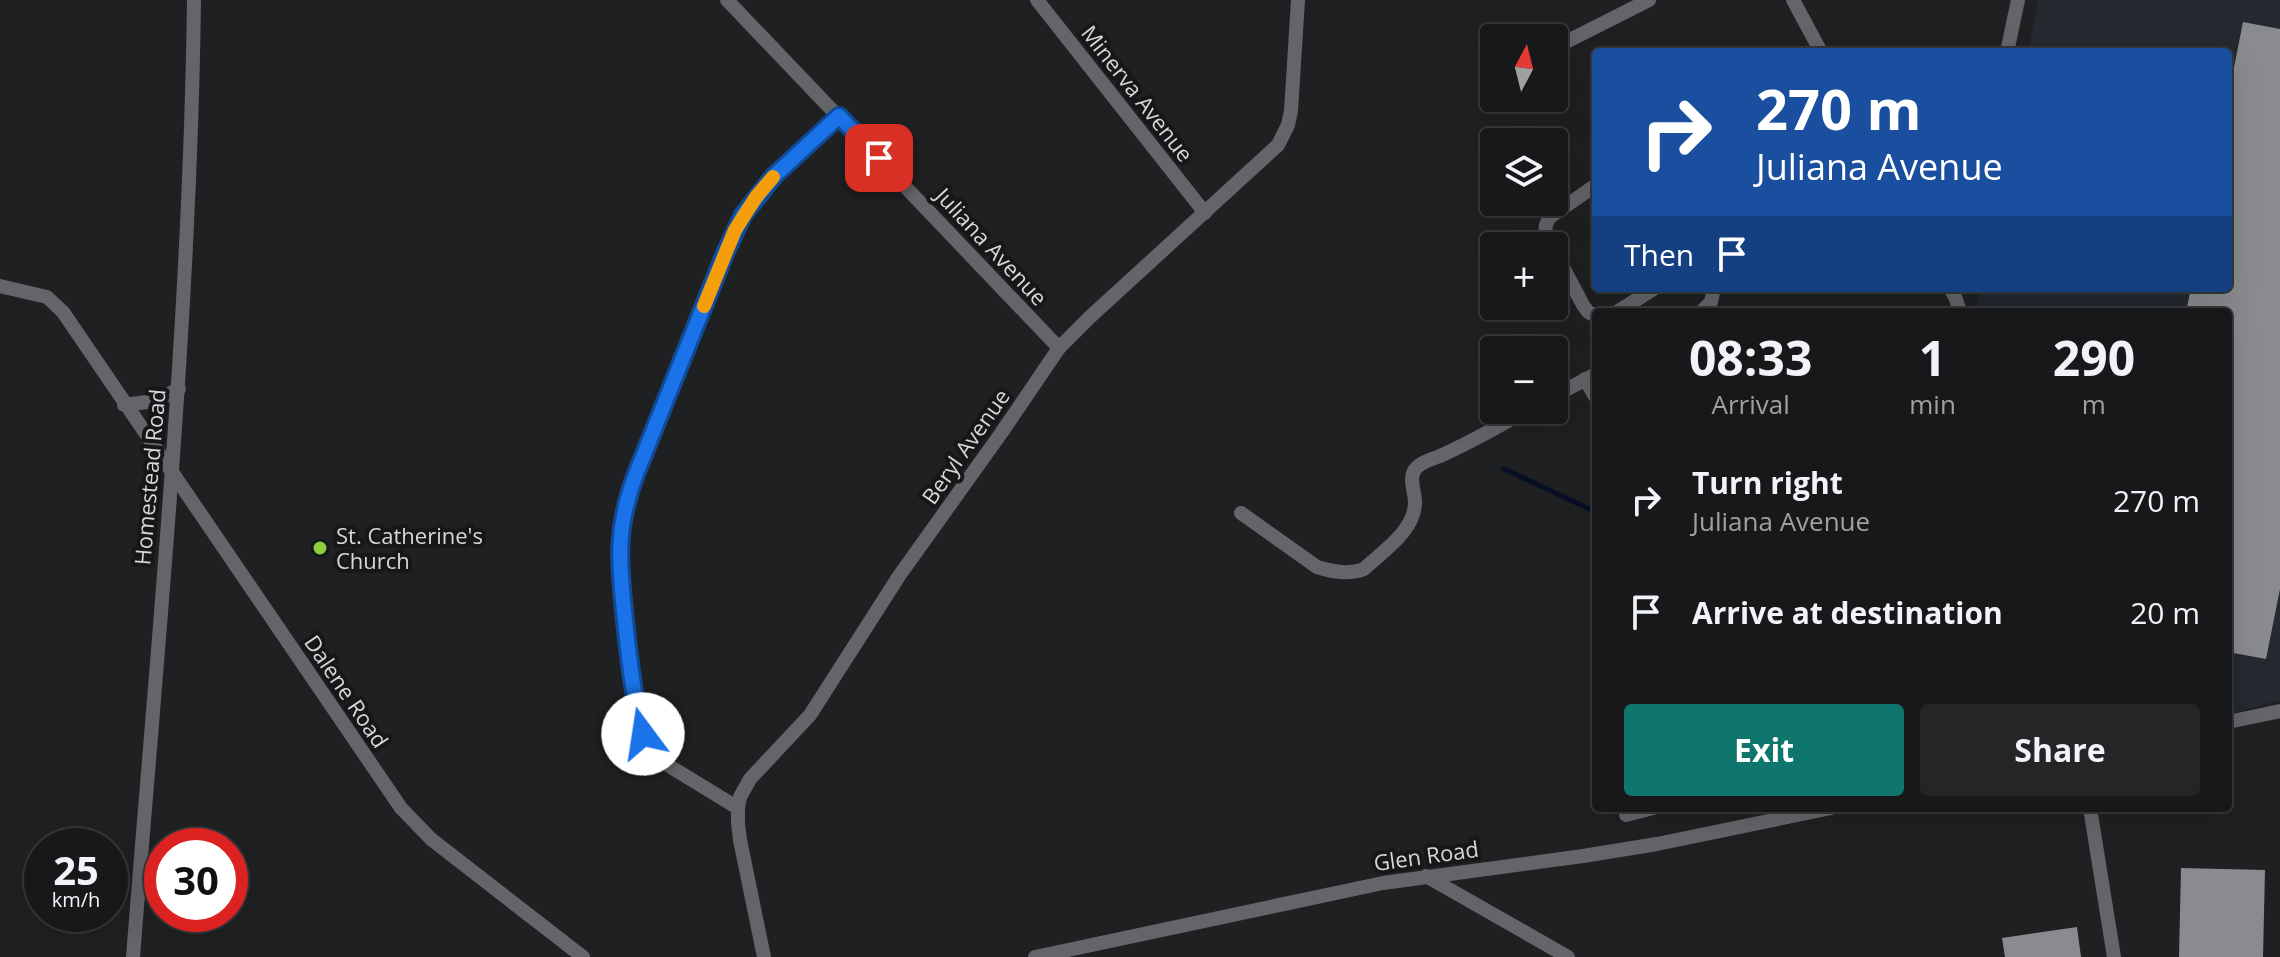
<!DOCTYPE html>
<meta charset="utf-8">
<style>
body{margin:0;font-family:"Open Sans",sans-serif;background:#242527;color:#f1f3f6;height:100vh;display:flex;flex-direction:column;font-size:30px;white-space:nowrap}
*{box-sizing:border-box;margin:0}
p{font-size:26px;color:#9ea0a2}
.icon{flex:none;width:44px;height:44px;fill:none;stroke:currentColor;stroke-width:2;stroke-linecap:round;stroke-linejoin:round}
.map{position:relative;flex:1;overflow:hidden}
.side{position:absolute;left:1592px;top:308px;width:640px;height:504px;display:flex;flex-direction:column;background:#17181a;border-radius:8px;box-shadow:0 8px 32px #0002,0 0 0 2px #363739}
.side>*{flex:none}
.guide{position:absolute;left:1592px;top:48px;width:640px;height:244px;border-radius:8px;box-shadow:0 8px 32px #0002,0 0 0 2px #363739;background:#1a4fa0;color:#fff;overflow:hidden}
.needle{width:52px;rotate:7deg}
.buttons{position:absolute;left:1480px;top:24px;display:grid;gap:16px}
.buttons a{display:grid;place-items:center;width:88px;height:88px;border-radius:8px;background:#17181a;box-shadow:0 8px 32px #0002,0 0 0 2px #363739;font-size:40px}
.speed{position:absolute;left:24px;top:828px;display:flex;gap:16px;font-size:40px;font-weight:700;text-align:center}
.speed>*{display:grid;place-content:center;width:104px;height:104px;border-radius:50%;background:#17181a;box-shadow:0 8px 32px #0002,0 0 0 2px #363739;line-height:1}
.speed small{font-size:20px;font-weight:400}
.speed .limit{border:12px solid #d22;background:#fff;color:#111}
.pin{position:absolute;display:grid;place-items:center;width:68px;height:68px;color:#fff;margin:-34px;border-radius:16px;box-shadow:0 4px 12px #0006}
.me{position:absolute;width:88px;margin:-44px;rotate:346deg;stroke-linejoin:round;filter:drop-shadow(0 0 6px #0008)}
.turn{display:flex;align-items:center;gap:28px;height:168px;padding:0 32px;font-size:36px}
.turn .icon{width:104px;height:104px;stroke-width:2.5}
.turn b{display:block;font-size:56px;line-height:68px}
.then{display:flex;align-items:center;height:76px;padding:0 32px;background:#0003;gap:16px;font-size:30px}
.eta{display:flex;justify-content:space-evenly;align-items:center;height:136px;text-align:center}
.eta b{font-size:48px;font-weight:700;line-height:56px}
.cta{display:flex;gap:16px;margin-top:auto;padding:16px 32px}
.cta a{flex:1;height:92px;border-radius:8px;background:#0f766e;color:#fff;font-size:32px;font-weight:700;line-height:92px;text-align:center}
.cta a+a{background:#242527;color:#f1f3f6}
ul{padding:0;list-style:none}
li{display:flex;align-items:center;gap:24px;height:112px;padding:0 32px}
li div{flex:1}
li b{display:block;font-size:30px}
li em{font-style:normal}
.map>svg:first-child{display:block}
.built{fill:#252930}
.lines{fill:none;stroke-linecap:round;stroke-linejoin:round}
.stream{stroke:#070f26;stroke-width:5}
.building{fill:#898b8e}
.street{stroke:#646568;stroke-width:14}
.route-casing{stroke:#114b97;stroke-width:20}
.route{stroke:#1a73e8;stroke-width:14}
.slow{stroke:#f59e0b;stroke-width:14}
.poi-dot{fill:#8fcd41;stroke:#161719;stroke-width:3}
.labels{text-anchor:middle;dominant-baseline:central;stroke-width:8;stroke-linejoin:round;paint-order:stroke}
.street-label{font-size:22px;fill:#d6d7d8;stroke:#161719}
.poi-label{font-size:22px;fill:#d6d7d8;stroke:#161719;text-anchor:start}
</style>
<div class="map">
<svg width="2280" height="957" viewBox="0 0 2280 957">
<rect width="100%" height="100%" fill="#1f2022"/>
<polygon class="built" points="2038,0 2280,0 2280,700 2228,715 2228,312 1979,312 1977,304 1980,288 2228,288 2228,52 2028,52"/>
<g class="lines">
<polyline class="stream" points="1504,469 1596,512"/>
</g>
<g class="building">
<polygon points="2243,22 2280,29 2280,589 2266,659 2228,652 2228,312 2186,312 2191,288 2228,288 2228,98"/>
<polygon points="2181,868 2265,870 2263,957 2179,957"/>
<polygon points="2077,927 2081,957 2005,957 2002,938"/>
</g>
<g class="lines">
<g class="street">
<polyline points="727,0 1059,348"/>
<polyline points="1037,0 1205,213"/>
<polyline points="1793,0 1821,52"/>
<polyline points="1554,48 1649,0"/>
<polyline points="2007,52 2018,0"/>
<path d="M1552,246C1546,235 1542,228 1550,217L1596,185"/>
<polyline points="1554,250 1583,305 1588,312 1596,316"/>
<polyline points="0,286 47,297 63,312 401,808 431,839 583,957"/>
<polyline points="1950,288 1956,299 1960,312"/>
<polyline points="1617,312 1655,288"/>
<polyline points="1701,312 1711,302 1714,288"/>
<polyline points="1585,379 1596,398"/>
<polyline points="1554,396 1596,374"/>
<polyline points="124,405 155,401 179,389"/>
<path d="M1241,513L1317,567C1333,572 1349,575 1364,569C1383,551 1415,531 1415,502C1415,492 1409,480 1414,471C1418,463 1432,459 1440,456C1470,443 1499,426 1528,410"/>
<polyline points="2228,722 2280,711"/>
<path d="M738,808L661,761L651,751L643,734L633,697L619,553L626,501L636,474L735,230C761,184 800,151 839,116"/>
<polyline points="2090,808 2114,957"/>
<polyline points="1626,815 1653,808"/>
<polyline points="1426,876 1568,957"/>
<path d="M133,957C158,638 190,320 194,0"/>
<polyline points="764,957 740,840 738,823 738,808 740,797 750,779 810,715 899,576 1002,432 1059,348 1090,317 1278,145 1288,125 1291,111 1298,0"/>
<polyline points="1035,957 1383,883 1583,856 1657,844 1831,808"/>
</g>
</g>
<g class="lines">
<defs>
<path id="route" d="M643,734C634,699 630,666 626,631C620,569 613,534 636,474L726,251L743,215L774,176L839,116L879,158"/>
</defs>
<use href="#route" class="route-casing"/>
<use href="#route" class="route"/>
<polyline class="slow" points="704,306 735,230 756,197 773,177"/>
</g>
<circle class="poi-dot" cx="320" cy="548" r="8"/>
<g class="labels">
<g class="street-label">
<text transform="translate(1138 93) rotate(52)">Minerva Avenue</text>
<text transform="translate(992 246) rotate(47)">Juliana Avenue</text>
<text transform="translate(965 446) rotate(-55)">Beryl Avenue</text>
<text transform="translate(149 477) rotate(-85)">Homestead Road</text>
<text transform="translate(347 691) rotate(56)">Dalene Road</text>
<text transform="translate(1426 855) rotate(-8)">Glen Road</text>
</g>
<g class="poi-label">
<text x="336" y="535">St. Catherine's<tspan x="336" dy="25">Church</tspan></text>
</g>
</g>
</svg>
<div class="buttons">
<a><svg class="needle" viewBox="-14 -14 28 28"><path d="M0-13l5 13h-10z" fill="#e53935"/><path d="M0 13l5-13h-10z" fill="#9ea0a2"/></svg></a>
<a><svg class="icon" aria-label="layers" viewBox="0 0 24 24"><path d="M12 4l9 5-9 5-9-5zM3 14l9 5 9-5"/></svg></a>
<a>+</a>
<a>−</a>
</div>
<div class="speed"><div>25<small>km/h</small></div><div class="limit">30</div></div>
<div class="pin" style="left:879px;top:158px;background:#d93025"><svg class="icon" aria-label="arrive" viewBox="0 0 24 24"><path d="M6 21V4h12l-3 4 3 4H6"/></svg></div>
<svg class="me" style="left:643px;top:734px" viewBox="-20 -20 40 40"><circle r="19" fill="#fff"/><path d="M0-13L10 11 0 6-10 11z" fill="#1a73e8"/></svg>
<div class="guide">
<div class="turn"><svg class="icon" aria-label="right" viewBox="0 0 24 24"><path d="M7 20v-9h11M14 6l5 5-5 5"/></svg><div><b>270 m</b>Juliana Avenue</div></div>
<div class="then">Then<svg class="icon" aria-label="arrive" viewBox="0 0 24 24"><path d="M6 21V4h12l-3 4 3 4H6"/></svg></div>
</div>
<section class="side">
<div class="eta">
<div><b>08:33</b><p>Arrival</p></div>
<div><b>1</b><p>min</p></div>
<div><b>290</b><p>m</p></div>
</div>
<ul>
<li><svg class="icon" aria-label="right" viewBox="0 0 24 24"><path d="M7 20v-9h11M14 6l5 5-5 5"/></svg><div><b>Turn right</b><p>Juliana Avenue</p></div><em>270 m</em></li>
<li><svg class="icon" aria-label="arrive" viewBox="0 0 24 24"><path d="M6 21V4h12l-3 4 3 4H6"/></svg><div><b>Arrive at destination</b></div><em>20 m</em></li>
</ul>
<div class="cta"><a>Exit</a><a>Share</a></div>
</section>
</div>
